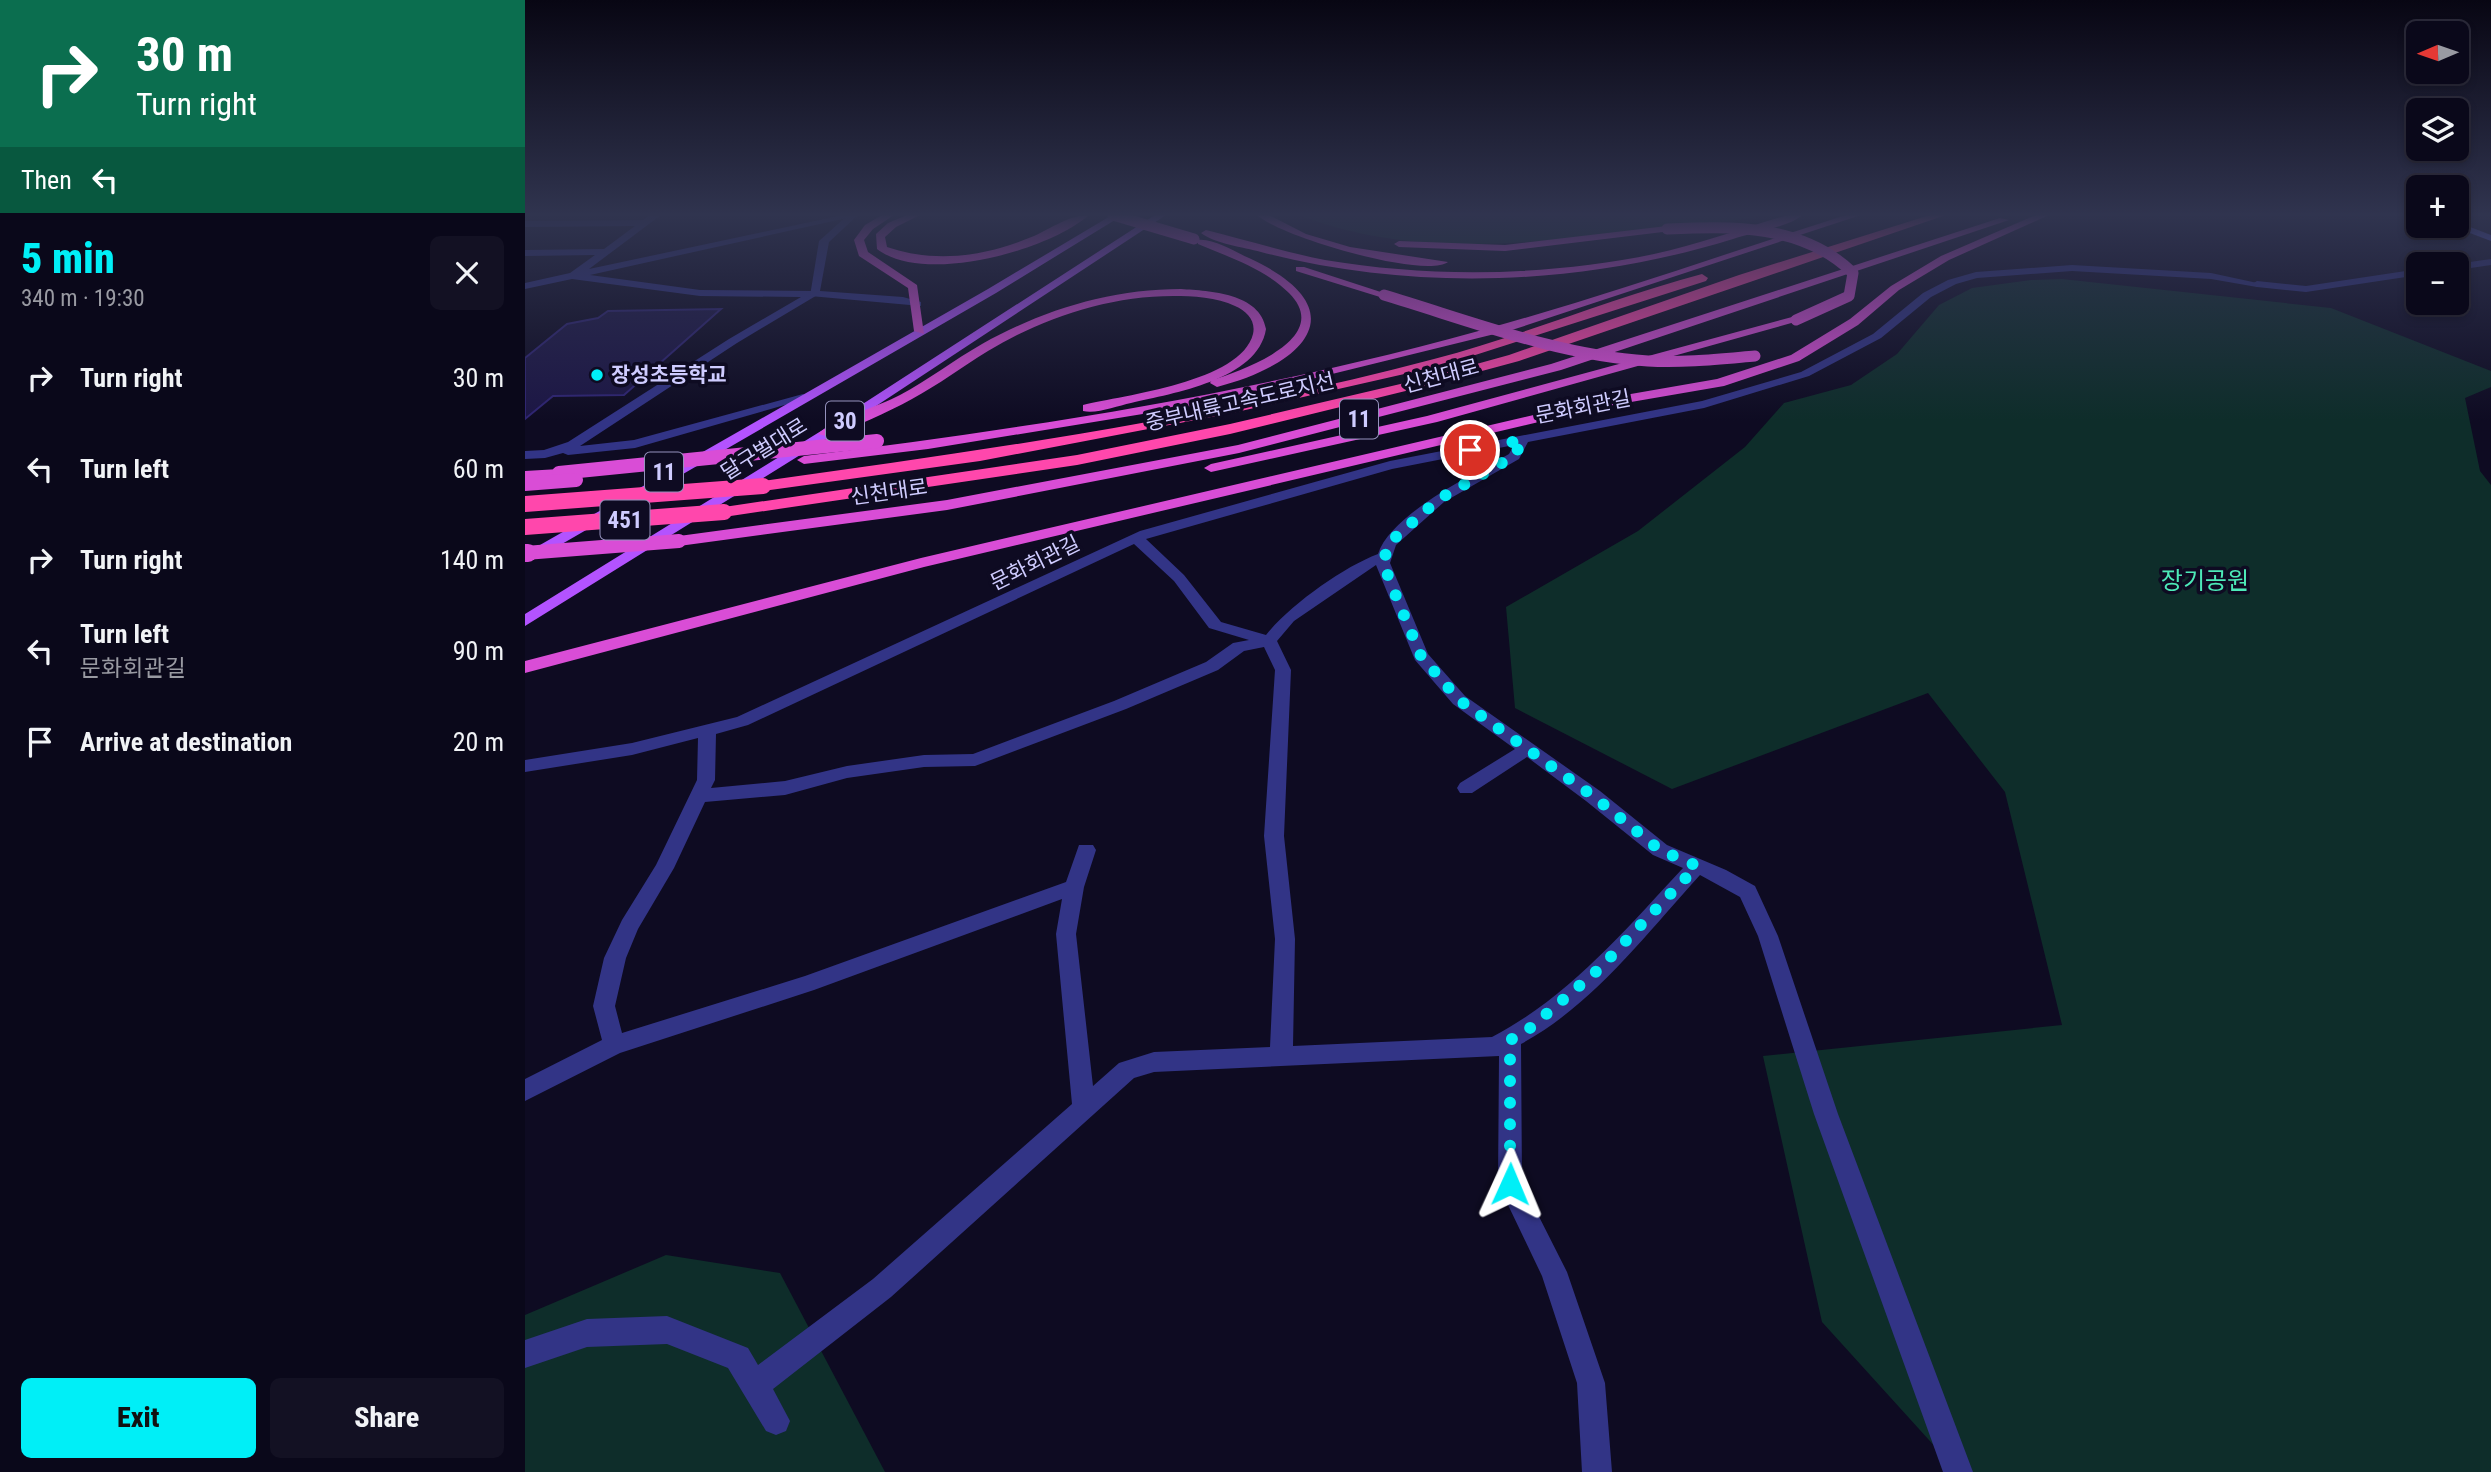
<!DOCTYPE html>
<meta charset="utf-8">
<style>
body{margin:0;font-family:"Roboto Condensed","Noto Sans KR",sans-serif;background:#131123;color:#f1f3f6;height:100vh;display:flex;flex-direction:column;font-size:26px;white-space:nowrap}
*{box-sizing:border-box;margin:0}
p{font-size:23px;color:#999aa2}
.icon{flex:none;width:38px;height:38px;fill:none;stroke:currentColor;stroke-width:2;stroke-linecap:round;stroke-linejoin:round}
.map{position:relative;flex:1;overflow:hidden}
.drawer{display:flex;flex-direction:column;background:#0a081a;width:525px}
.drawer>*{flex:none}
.banner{background:#0b6e4f;color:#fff;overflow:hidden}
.needle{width:46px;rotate:268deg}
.controls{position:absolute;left:1881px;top:21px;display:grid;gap:14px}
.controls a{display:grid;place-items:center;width:63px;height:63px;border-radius:10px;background:#0a081a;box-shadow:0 4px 10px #0003,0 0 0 2px #2a2939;font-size:35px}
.pin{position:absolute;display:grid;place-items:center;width:60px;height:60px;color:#fff;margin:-30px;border:4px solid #fff;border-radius:50%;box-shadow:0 2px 7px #0007}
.me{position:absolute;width:77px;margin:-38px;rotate:1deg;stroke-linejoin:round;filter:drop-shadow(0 0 5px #0008)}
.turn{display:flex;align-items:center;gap:24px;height:147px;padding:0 21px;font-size:32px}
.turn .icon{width:91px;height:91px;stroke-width:2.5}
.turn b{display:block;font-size:49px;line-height:60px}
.then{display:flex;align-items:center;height:66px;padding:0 21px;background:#0003;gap:14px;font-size:26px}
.round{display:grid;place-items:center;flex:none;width:74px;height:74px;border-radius:10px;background:#131123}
.overview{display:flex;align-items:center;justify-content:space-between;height:119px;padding:0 21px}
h1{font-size:42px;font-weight:800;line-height:52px;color:#00eff7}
.button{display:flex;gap:14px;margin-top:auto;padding:14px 21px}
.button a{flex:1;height:80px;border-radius:10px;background:#00eff7;color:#111;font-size:28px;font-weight:800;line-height:80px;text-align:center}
.button a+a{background:#131123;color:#f1f3f6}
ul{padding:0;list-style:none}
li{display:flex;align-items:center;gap:21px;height:91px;padding:0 21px}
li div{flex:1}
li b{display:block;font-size:26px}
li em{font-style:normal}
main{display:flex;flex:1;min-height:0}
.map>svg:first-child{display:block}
.green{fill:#0e2d2a}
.building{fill:#1c1645;stroke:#2f2573;stroke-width:2}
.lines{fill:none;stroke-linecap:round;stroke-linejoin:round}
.minor{fill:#323486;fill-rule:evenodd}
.tertiary{fill:#323486;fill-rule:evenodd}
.secondary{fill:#636aff;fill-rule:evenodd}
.primary{fill:#b353ff;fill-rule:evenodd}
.trunk{fill:#d94dd6;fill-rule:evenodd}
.motorway{fill:#ff47ac;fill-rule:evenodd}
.trunk-bridge-far2{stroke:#d94dd6;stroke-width:11}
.trunk-bridge-far1{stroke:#d94dd6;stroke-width:14}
.trunk-bridge{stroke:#d94dd6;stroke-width:18}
.motorway-bridge{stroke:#ff47ac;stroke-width:16}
.route{stroke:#00eff7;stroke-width:12;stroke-dasharray:0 21.6}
.poi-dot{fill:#00eff7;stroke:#0e0b22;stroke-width:2.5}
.labels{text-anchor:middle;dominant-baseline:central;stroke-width:7;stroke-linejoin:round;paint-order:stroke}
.far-poi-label{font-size:21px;font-weight:bold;fill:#cfccff;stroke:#0e0b22;text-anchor:start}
.far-street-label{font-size:21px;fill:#cfccff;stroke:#0e0b22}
.shield{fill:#0e0b22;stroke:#9592bd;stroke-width:2}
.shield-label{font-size:23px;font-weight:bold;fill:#cfccff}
.park-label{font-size:24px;fill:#4deab8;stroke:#0e0b22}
</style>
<main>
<section class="drawer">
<div class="banner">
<div class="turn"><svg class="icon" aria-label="right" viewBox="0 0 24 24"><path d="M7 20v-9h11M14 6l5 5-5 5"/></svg><div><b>30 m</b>Turn right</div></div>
<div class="then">Then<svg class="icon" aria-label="left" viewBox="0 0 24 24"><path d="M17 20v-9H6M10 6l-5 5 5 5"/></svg></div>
</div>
<div class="overview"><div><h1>5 min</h1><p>340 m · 19:30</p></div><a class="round"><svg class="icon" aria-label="close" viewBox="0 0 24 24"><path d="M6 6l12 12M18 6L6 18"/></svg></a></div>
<ul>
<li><svg class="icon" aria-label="right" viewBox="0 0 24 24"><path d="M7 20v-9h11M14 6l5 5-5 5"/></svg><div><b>Turn right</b></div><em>30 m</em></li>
<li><svg class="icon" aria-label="left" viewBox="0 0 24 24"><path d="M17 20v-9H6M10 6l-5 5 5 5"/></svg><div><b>Turn left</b></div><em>60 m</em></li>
<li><svg class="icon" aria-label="right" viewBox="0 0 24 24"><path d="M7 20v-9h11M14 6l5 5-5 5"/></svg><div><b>Turn right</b></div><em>140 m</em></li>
<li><svg class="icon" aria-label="left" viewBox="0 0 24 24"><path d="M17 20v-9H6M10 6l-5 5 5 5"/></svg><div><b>Turn left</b><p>문화회관길</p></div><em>90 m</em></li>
<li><svg class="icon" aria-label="arrive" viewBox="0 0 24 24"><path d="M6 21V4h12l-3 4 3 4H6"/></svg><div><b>Arrive at destination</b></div><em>20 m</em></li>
</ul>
<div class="button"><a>Exit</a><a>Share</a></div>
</section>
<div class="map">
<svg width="1966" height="1472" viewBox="0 0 1966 1472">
<rect width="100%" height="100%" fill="#0e0b22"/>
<g class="green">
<path d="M774,215H1241C1208,223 1175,222 1141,227C1020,242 891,261 774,215Z"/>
<polygon points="1537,279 1806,308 1966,371 1966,387 1940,398 1955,471 1966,485 1966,1472 1433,1472 1297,1322 1238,1056 1537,1025 1480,792 1403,693 1147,789 990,708 981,607 1113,531 1220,447 1259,403 1326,385 1372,354 1414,305 1447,288 1506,280"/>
<polygon points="141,1255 255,1273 360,1472 0,1472 0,1315"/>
</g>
<polygon class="building" points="196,309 99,395 28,396 0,419 0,358 42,324 73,318 83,311"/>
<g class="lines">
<g class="minor">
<polygon points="125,215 136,215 64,269 318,215 331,216 65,275 175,290 289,291 294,294 212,343 55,446 109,440 278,394 284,398 110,448 43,455 38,453 20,458 0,459 0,451 19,450 43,442 204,339 276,297 175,296 47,279 0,289 0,283 45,273 70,255 0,256 0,250 79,249 110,226 0,227 0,221 118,220"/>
<path d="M1547,265L1686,273L1737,284L1732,287L1686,279L1547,271L1452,278L1431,284L1406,297L1356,338L1284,376L1179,408L1003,442L994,459L919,502L871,545L865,563L903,654L940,696L1075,791L1142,845L1201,870L1230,886L1253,936L1313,1114L1448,1472H1418L1289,1114L1233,936L1215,897L1175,875C1121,934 1068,1005 996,1044L997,1183L1042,1272L1080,1383L1087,1472H1057L1052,1383L1017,1276L973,1184L974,1056L629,1072L609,1078L366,1297L248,1389L265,1421L261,1431L251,1435L241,1431L203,1368L142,1344L62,1347L0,1368V1340L62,1319L142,1316L223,1348L233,1365L348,1279L547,1104L531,934L537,899L289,990L95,1053L0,1101V1079L77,1040L68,1006L79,958L97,920L131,865L172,780L173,738L107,755L0,772V760L107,743L212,717L615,531L865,461L1177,401L1276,372L1348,334L1398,293L1423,280L1451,272ZM989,445L984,454C948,474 865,515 853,554C818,567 764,606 741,635L696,622L659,575L621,539L867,469ZM609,544L649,581L684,628L724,640L708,643L681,662L589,701L448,754L399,755L322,766L260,781L186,788L190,780L191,734L223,725ZM851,565L890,660L928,704L990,749L935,783L932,788L935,793H947L1002,757L1061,801L1128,855L1158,868C1100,930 1044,997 967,1037L768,1046L770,939L759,836L766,670L752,641L769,621ZM739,647L750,670L739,836L750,939L745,1047L629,1052L594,1063L568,1086L551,934L559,887L571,850L568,845H554L541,882L280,976L97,1033L90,1006L101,958L113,929L149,868L180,802L260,795L322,778L399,767L450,766L601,709L693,670L719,651Z"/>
</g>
<g class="tertiary">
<polygon points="323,215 333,215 304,242 295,291 378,297 396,302 396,306 285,296 294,241"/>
<polygon points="1966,259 1966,265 1932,270 1931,264"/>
<polygon points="1894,269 1894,275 1781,292 1732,287 1727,284 1732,281 1781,286"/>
</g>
<polygon class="secondary" points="1932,222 1966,235 1966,241 1929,227"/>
<g class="primary">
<polygon points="587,215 598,215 471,293 11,559 0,558 1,553 463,289"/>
<polygon points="630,215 641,215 304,437 0,626 0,614 296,431"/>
</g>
<g class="trunk">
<polygon points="357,215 369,215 348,229 339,240 343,252 392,285 399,334 389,331 383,288 334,256 329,240 340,225"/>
<path d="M382,215H395L371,227L360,237L362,247C412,264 461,256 509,236C527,228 544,215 564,215C523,251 399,285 352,249L351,234L363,223Z"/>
<path d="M732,215H744L781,234L825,247L923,262C899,279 756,237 732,215Z"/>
<path d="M1263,215H1278C1261,228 1229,232 1208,239C1056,286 890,292 736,252C718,247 691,244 676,233L681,230C721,240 760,252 800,260C907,278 1023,276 1129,254C1175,244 1218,228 1263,215Z"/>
<path d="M1321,215H1336L990,329L697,401L403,449L279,464L272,460L279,456C516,427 753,389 982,323C1096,291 1208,251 1321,215Z"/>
<polygon points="1511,215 1524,215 1424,260 1374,290 1333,325 1274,361 1199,386 1077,407 399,567 0,673 0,661 396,558 1077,399 1192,379 1266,355 1325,319 1366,286 1416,256"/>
<polygon points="1475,218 1484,220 1036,370 714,453 422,510 154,546 146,541 154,536 422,500 713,445 1026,364"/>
<polygon points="1142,226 1147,229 1146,231 980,251 874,247 869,244 874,241 980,245"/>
<path d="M673,240C688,238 710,252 724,258C834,309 781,364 692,387L685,383L687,380C719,370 809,338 764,293C740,269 704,257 673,244Z"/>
<polygon points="771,267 779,267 865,295 855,297 771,271"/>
<path d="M656,289C685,291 735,293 741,329C733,380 648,393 606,403C592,406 572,414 558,411V405C599,395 716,382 728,334C731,321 722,311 710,306C692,297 668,296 648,296C583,296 518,318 463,351C437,367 413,385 387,399C360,414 332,425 305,437L293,434C307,420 355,406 375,395C403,380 429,360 457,344C518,310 585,289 656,289Z"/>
<polygon points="1267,317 1277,320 912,422 686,472 679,468 686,464 902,416"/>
<polygon points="34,469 41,473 39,476 0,479 0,471"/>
</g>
<g class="motorway">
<polygon points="1405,215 1421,215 994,361 905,385 705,434 552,465 199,517 191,512 199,507 552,455 705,424 901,378 984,355 1214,275"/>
<path d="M1177,274L1183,278L1181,281L919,365L707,413L455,461L238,491L230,486L238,481C463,450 690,417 909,359C1000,335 1087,298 1177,274Z"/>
</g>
<g class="trunk-bridge-far2">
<polyline points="588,215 669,239"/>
<path d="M1142,229C1208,226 1278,224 1328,273L1324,296L1271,320"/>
<path d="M859,295C946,321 1032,355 1123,361C1159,363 1195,359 1230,356"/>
</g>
<g class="trunk-bridge-far1">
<polyline points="34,473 352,441"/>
<polyline points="0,484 51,480"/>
<polyline points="0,553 154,541"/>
</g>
<polyline class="trunk-bridge" points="0,553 3,553"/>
<g class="motorway-bridge">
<polyline points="0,504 238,486"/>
<polyline points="0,527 199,512"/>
</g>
</g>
<linearGradient id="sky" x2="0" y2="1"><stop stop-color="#080613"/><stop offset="0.51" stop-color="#30344f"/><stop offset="1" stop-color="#30344f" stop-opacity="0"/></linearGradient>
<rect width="1966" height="421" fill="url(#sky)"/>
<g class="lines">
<polyline class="route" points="945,450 998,440 989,456 914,499 864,543 858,563 873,601 896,656 934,700 1068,796 1135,850 1172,866 1074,969 998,1034 985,1040 985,1184"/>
</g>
<circle class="poi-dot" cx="72" cy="375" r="7"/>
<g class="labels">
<g class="far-poi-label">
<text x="86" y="375">장성초등학교</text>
</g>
<g class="far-street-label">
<text transform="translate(916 376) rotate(-15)">신천대로</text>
<text transform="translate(715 402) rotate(-13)">중부내륙고속도로지선</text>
<text transform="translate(1058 407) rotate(-11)">문화회관길</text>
<text transform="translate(239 449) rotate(-32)">달구벌대로</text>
<text transform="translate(364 492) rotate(-8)">신천대로</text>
<text transform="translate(510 563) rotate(-26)">문화회관길</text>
</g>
<g class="shield">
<rect x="815" y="399.5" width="38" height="39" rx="5"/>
<rect x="301" y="401.5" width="38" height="39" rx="5"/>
<rect x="120" y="452.5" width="38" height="39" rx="5"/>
<rect x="75.5" y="500.5" width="49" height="39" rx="5"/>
</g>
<g class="shield-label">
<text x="834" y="419">11</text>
<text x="320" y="421">30</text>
<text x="139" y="472">11</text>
<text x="100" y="520">451</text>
</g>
<g class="park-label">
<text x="1680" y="581">장기공원</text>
</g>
</g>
</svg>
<div class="controls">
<a><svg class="needle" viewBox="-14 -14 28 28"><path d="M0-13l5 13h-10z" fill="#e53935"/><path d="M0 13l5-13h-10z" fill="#999aa2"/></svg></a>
<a><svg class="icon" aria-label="layers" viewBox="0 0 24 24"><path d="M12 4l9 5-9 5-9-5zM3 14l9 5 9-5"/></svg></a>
<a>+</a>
<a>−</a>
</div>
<div class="pin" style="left:945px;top:450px;background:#d93025"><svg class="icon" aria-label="arrive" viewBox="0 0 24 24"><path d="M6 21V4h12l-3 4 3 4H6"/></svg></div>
<svg class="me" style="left:985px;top:1184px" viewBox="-20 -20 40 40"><path d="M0-17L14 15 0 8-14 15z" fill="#00eff7" stroke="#fff" stroke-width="4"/></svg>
</div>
</main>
